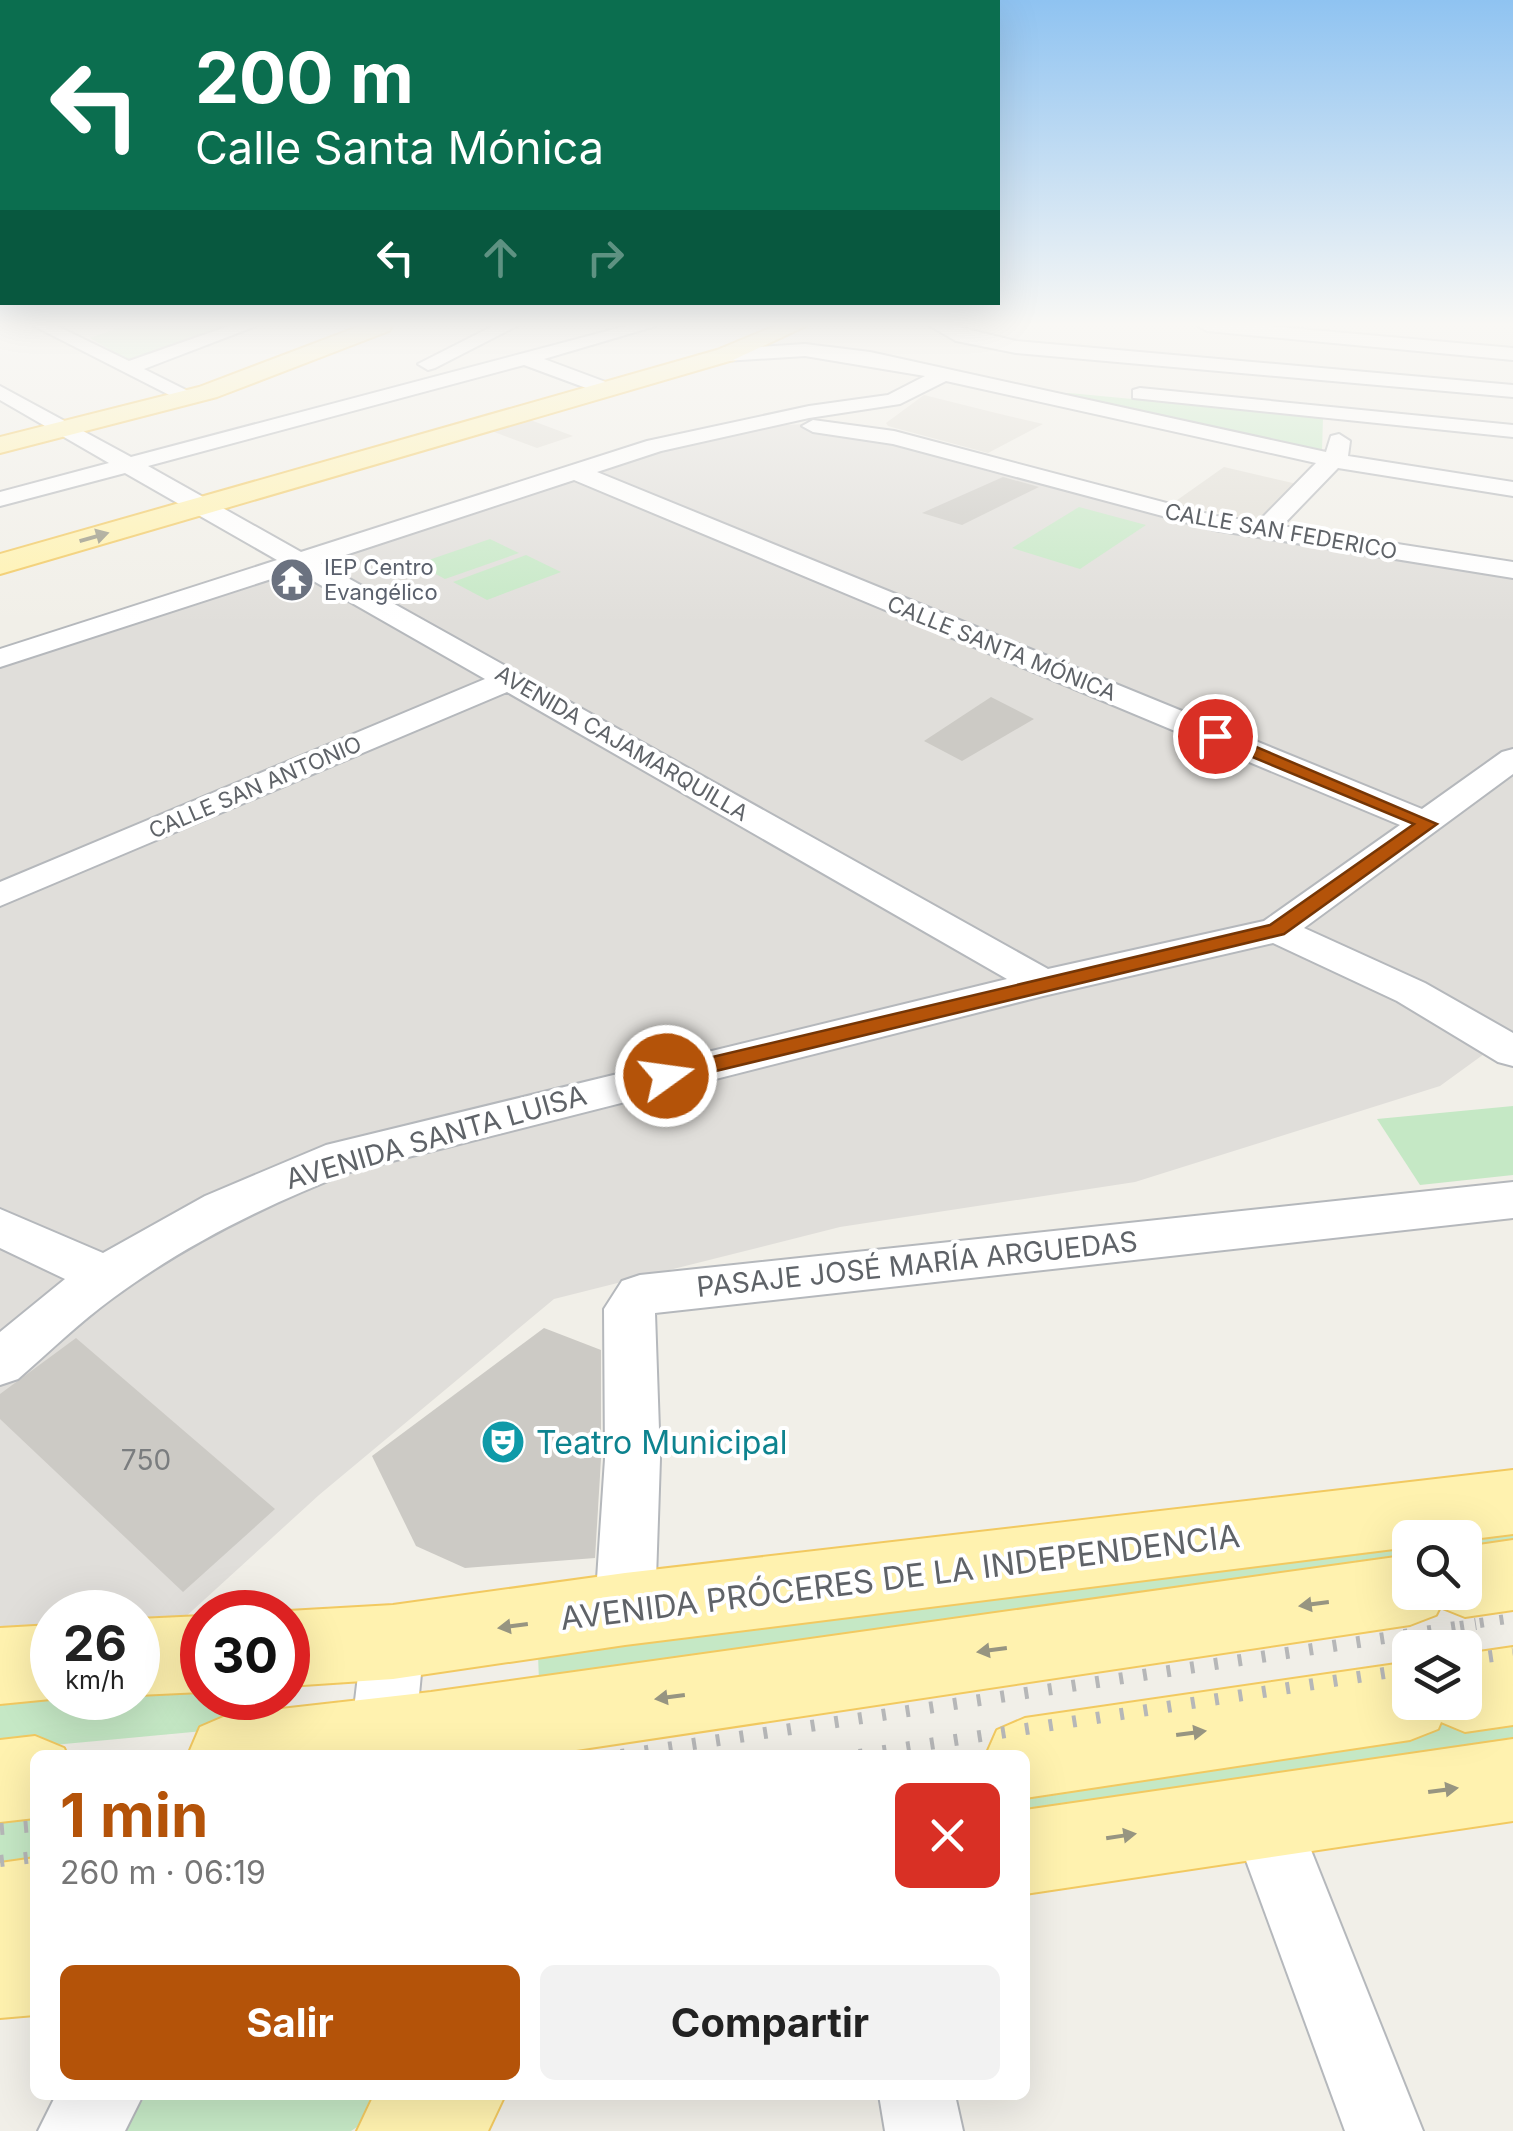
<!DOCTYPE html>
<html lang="es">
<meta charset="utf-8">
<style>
body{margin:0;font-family:Inter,sans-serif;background:#f2f2f2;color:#222;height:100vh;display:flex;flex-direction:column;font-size:38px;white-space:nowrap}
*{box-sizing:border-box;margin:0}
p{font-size:32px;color:#767676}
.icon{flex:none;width:55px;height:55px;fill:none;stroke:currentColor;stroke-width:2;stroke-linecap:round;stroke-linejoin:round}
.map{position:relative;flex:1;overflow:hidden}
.side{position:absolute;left:30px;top:1750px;width:1000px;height:350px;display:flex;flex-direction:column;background:#fff;border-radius:15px;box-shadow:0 10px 40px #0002}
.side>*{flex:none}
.guide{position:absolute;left:0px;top:0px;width:1000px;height:305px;box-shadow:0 10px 40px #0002;background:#0b6e4f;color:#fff;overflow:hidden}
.controls{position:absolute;left:1392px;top:1520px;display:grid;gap:20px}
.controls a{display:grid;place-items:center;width:90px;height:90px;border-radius:15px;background:#fff;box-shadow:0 10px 40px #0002;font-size:50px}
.speed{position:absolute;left:30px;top:1590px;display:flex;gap:20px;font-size:50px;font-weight:700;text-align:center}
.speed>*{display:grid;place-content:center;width:130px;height:130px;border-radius:50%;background:#fff;box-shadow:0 10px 40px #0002;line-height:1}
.speed small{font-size:25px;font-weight:400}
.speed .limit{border:15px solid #d22;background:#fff;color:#111}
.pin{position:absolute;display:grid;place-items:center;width:85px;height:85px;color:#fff;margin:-42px;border:5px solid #fff;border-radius:50%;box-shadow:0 2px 10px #0007}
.me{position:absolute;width:110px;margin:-55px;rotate:76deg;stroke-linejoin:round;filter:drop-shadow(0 0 8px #0008)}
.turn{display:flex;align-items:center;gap:35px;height:210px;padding:0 30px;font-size:45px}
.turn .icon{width:130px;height:130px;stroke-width:2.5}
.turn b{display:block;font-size:70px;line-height:85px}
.lanes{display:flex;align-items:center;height:95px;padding:0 30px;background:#0003;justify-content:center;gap:50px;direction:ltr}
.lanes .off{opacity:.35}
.round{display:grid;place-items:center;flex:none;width:105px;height:105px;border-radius:15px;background:#f2f2f2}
.headline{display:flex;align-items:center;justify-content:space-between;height:170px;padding:0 30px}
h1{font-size:60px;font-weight:700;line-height:75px;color:#b45309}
.action{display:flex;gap:20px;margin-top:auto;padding:20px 30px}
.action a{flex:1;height:115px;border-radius:15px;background:#b45309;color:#fff;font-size:40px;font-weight:700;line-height:115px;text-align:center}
.action a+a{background:#f2f2f2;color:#222}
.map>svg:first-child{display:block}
.industrial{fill:#e0deda}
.education{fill:#e1ded6}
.green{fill:#c5e8c5}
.building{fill:#cccac5}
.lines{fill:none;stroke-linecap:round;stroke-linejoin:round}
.minor-casing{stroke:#b5b8bc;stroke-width:4}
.major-casing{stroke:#f2c960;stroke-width:4}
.minor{fill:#fff;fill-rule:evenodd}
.major{fill:#fff2af;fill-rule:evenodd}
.rail-far1{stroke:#b6b7b8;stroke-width:10;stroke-dasharray:4 16;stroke-linecap:butt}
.rail{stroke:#b6b7b8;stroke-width:12;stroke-dasharray:4 20;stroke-linecap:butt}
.oneway{fill:#979581}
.route{fill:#b45309;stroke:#753606;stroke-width:2.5}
.labels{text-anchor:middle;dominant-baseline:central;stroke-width:8;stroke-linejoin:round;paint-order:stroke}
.far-street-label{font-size:22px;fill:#5f6368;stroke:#fff}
.far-worship-label{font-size:22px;fill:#5b616d;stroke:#fff;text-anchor:start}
.street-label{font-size:28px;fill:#5f6368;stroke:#fff}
.near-number-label{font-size:28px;fill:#7a7d7f}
.near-culture-label{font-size:32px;fill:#0d838f;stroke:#fff;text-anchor:start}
.near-street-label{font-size:32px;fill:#5f6368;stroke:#fff}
</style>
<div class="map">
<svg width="1513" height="2131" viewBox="0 0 1513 2131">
<rect width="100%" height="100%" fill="#f1efe8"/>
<polygon class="industrial" points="809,424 1218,522 1513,568 1513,1033 1440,1086 1135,1182 840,1227 554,1299 319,1495 159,1641 138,1642 138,1612 52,1612 52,1646 0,1649 0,658 646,446 756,426"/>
<g class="education">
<polygon points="924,395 996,413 1043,424 988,453 888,426 886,423"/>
<polygon points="525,418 573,436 537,448 489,430"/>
<polygon points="1224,467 1297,484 1263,522 1173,503"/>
</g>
<g class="green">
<polygon points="124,326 240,326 133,363 90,338"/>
<polygon points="1069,393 1323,417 1322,451 1057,394"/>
<polygon points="1079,507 1146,525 1080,569 1012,548"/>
<polygon points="490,539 519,553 445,579 417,564"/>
<polygon points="526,555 561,572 487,600 453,582"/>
<polygon points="1513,1106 1513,1175 1420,1185 1377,1119"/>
<polygon points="1513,1514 1513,1553 1465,1560 1465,1538 1410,1538 1410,1568 539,1682 538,1654"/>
<polygon points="202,1685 202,1698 232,1698 225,1729 0,1750 0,1699 52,1695 138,1698 138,1690"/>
<polygon points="1513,1705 1513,1749 1025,1824 1025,1781"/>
<polygon points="35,1807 35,1869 0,1873 0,1811"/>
<polygon points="147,2095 405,2095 351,2131 118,2131"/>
</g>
<g class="building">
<polygon points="1003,477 1039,487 962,525 922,513"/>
<polygon points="991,697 1034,719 962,761 924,741"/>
<polygon points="544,1328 601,1350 601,1459 595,1558 465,1568 416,1546 372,1456"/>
<polygon points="76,1338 275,1509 183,1592 0,1419 0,1394"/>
</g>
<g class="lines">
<defs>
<g id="minor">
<polygon points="34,326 57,326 129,361 229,326 256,326 144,369 194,394 197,398 194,402 187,404"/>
<polygon points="493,326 517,326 435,368 428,370 418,364"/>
<path d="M626,326H656L544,359L611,384V392H597L524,365L148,466L301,552L647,441L809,406L888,395L925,376L805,356L725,361L715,355L725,349L805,344L870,352L1326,452L1331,436L1339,434L1350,441L1348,456L1513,482V496L1338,468L1282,526L1513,562V578L1215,530L893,444L813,432L802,426L813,420L894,431L1216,516L1258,522L1316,463L946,381L900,404L809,418L661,451L597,472L1422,809L1502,752L1513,749V774L1304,928L1425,983L1513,1033V1066L1498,1062L1397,1001L1273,943L1043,996L353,1171C268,1204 186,1244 113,1298C80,1322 50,1351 18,1379L0,1385V1332L65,1279L0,1248V1209L103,1253L205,1196L326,1145L1007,979L507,692L0,906V882L485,679L296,571L0,667V649L277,560L125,473L0,506V492L109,463L0,400V386L131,457ZM574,480L1400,825L1264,921L1048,969L321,563Z"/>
<polygon points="930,326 954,326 1016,341 1513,385 1513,397 1016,353 956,341"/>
<polygon points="1198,326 1268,326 1513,348 1513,360 1207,331"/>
<polygon points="1140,388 1513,425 1513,437 1133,398 1133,390"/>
<polygon points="1513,1182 1513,1218 655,1313 660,1459 655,1609 646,1630 625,1638 604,1630 595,1609 605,1459 604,1309 622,1281 640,1275"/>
<polygon points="393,1612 415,1621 424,1642 415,1737 408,1755 338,1755 352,1726 362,1642 371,1621"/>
<polygon points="1263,1780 1287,1790 1423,2131 1345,2131 1229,1814 1239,1790"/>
<polygon points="56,2095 143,2095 125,2131 38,2131"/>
<polygon points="879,2095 955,2095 963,2131 885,2131"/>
</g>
<g id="major">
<polygon points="360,326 392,326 389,331 217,397 0,453 0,437 199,387"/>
<polygon points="775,326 806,326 733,360 0,574 0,554 717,350"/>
<polygon points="1513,1470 1513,1534 1465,1540 1410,1538 1410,1547 625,1645 393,1679 288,1686 288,1611 393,1605 625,1573"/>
<polygon points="1513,1540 1513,1610 1465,1617 1440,1607 1436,1615 1410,1625 543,1755 188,1755 200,1727 228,1715 431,1692 1410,1555 1410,1592 1465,1592 1465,1547"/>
<polygon points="202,1616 202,1692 138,1695 138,1619"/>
<polygon points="52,1625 52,1698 61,1698 0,1704 0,1628"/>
<polygon points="1513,1647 1513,1725 1465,1732 1441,1722 1438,1729 1410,1740 1025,1798 1025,1755 986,1755 997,1730 1025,1718 1410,1662 1410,1702 1465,1702 1465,1654"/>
<polygon points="35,1736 64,1748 67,1755 35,1755 35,1818 0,1822 0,1740"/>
<polygon points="1513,1739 1513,1821 1025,1894 1025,1810"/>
<polygon points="35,1858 35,2015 0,2018 0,1863"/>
<polygon points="374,2095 505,2095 488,2131 357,2131"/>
</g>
</defs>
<use href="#minor" class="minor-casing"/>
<use href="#major" class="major-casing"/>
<use href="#minor" class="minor"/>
<use href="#major" class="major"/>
<polyline class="rail-far1" points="1460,1626 1513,1618"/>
<g class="rail">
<polyline points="1465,1660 1513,1653"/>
<polyline points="621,1755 1476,1624"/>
<polyline points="859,1755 1410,1669"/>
<polyline points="0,1829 35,1826"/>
<polyline points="0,1861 35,1857"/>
</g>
</g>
<defs><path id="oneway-solid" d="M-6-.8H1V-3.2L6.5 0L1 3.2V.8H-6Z" transform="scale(2.5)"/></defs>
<g class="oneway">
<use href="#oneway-solid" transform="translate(94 537) rotate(-16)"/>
<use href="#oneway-solid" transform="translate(1314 1604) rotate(172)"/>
<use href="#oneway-solid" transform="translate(513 1626) rotate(172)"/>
<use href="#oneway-solid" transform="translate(992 1650) rotate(172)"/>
<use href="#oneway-solid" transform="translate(670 1697) rotate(172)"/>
<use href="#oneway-solid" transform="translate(1191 1733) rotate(-8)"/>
<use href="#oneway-solid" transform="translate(1443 1790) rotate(-8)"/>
<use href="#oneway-solid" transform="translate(1121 1836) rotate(-9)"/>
</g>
<linearGradient id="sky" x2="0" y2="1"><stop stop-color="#8fc3f1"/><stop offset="0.52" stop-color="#f9f8f5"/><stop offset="1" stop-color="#f9f8f5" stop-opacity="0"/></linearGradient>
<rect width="1513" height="624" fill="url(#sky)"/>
<polygon class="route" points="1209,732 1221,732 1437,824 1284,934 666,1083 658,1081 654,1076 658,1070 666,1068 1270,925 1414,824 1209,739"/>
<defs>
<symbol id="temple-disc" viewBox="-11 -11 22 22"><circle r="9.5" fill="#6b7280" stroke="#fff"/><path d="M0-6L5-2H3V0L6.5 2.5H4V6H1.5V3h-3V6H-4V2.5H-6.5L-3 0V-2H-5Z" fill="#fff"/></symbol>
<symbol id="theatre-disc" viewBox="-11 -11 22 22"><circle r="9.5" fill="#0f9aa8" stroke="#fff"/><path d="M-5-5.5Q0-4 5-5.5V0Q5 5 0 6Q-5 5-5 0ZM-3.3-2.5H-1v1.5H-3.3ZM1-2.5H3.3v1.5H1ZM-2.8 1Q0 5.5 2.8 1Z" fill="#fff"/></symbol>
</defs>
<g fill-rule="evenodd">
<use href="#temple-disc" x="267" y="555" width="50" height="50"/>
<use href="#theatre-disc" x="478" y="1417" width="50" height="50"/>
</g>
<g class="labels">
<g class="far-street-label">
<text transform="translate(1281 531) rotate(10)">CALLE SAN FEDERICO</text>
<text transform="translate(1002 648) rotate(22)">CALLE SANTA MÓNICA</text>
<text transform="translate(622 743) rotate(30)">AVENIDA CAJAMARQUILLA</text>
<text transform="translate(255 787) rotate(-23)">CALLE SAN ANTONIO</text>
</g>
<g class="far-worship-label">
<text x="324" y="567">IEP Centro<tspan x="324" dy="25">Evangélico</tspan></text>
</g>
<g class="street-label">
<text transform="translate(436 1137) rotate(-16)">AVENIDA SANTA LUISA</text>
<text transform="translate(917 1264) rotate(-6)">PASAJE JOSÉ MARÍA ARGUEDAS</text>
</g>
<g class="near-number-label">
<text x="146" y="1460">750</text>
</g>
<g class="near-culture-label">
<text x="536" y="1442">Teatro Municipal</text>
</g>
<g class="near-street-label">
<text transform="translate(900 1577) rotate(-7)">AVENIDA PRÓCERES DE LA INDEPENDENCIA</text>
</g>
</g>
</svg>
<div class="controls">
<a><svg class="icon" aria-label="search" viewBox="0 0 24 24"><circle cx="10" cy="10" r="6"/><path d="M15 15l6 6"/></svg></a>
<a><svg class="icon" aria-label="layers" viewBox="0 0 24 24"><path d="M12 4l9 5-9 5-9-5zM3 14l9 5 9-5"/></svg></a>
</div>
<div class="speed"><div>26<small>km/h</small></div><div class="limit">30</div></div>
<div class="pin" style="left:1215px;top:736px;background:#d93025"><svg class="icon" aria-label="arrive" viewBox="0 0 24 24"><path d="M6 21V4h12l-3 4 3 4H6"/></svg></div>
<svg class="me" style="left:666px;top:1076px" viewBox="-20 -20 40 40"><circle r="17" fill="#b45309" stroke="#fff" stroke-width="3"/><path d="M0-11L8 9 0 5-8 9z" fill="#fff"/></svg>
<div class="guide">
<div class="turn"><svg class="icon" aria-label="left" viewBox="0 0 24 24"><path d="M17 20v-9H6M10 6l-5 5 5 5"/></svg><div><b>200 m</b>Calle Santa Mónica</div></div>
<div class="lanes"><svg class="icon" aria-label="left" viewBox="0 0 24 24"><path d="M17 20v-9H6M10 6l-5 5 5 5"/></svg><svg class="icon off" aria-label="ahead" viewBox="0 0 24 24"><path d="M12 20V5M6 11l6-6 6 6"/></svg><svg class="icon off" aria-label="right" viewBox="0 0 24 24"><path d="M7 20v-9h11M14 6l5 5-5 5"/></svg></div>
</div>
<section class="side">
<div class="headline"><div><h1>1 min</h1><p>260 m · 06:19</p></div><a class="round" style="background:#d93025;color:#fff"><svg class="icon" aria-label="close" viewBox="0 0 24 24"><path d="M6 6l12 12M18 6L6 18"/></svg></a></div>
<div class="action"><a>Salir</a><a>Compartir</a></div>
</section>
</div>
